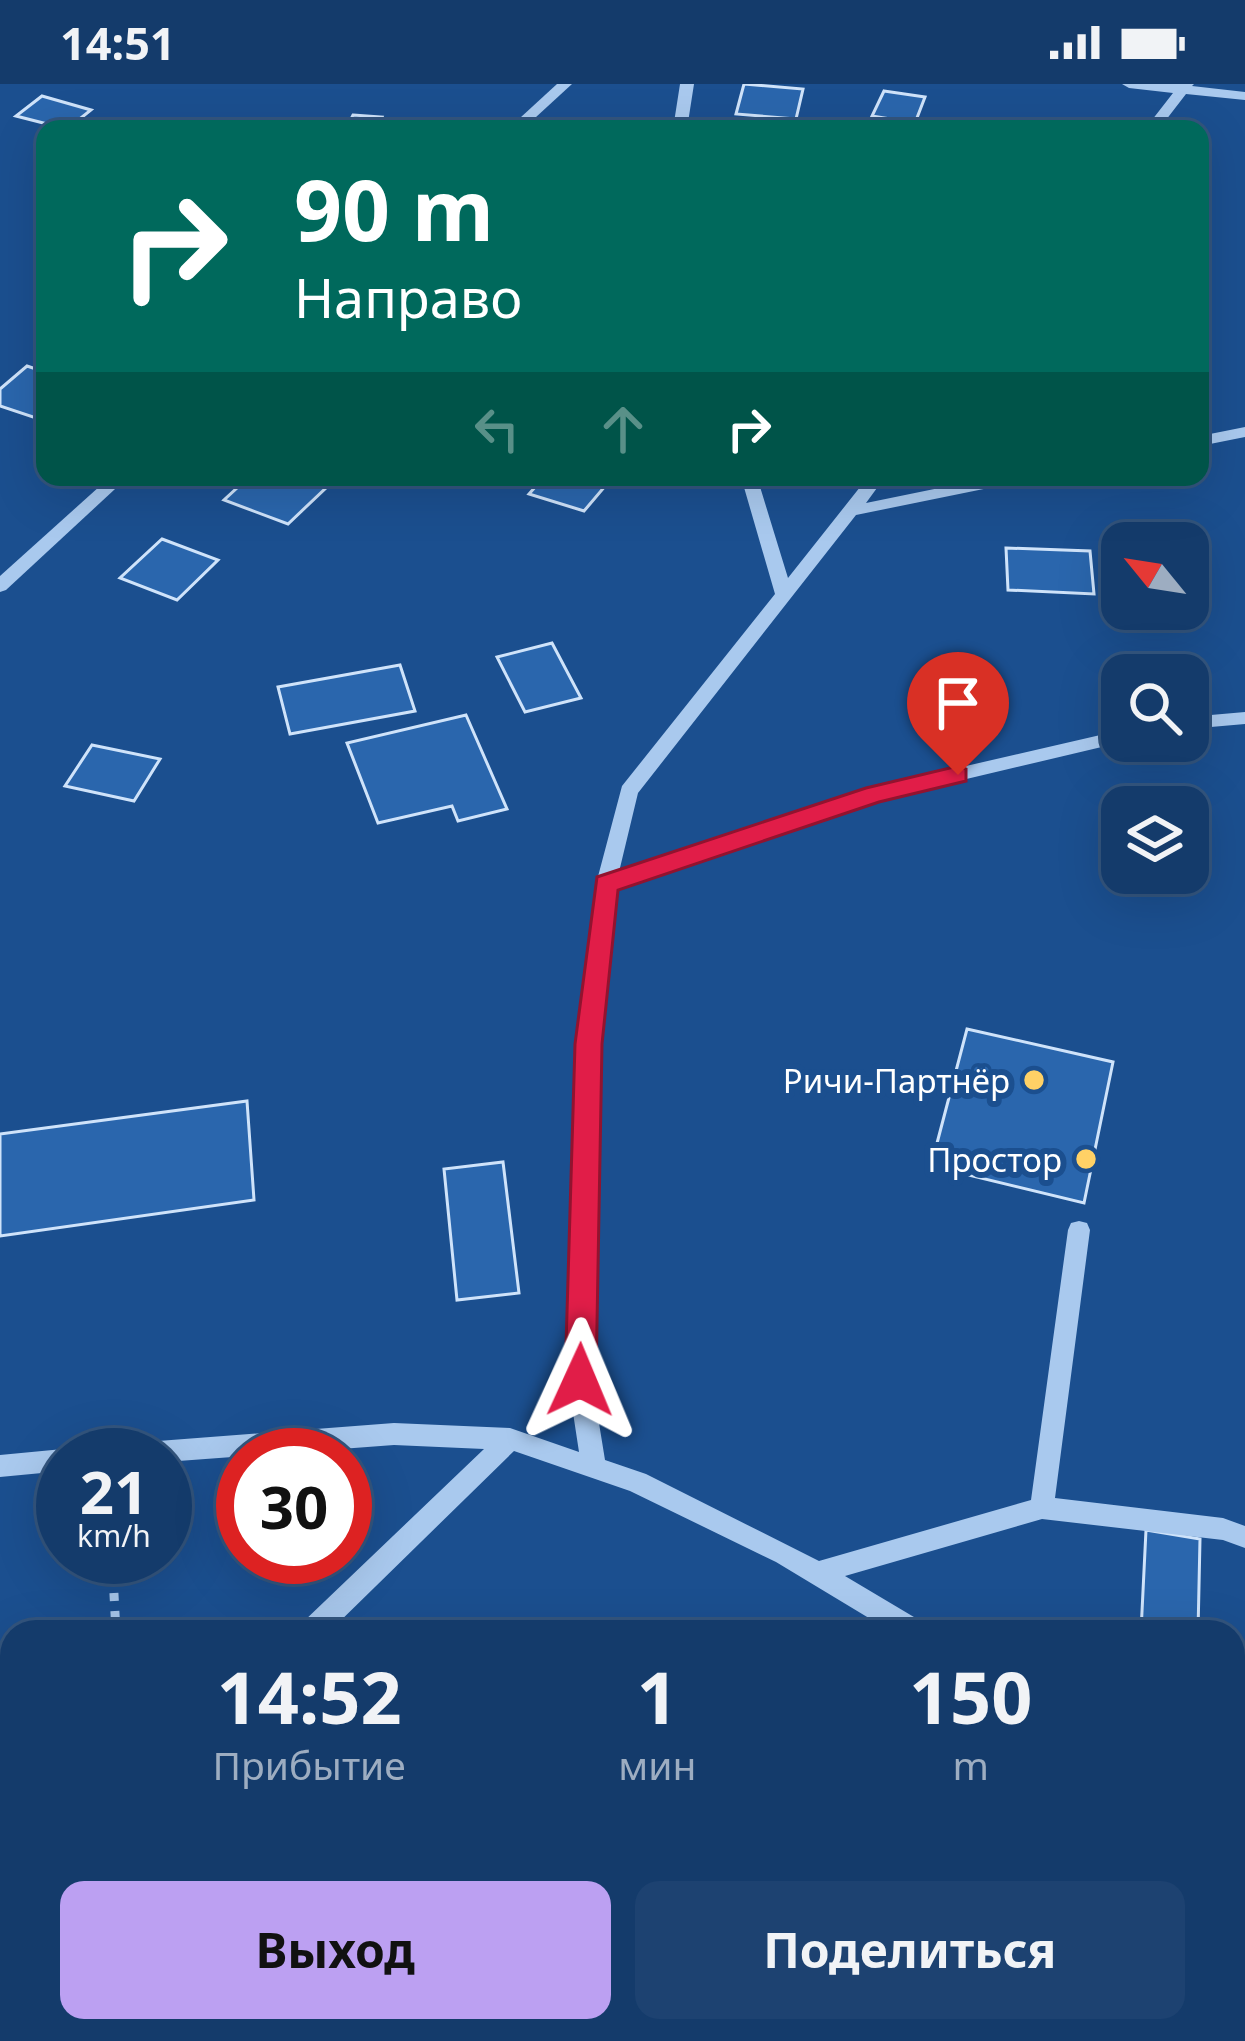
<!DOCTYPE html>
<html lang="ru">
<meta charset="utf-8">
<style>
body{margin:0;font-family:"Noto Sans",sans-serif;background:#1d4271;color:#f1f3f6;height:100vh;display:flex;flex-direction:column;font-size:45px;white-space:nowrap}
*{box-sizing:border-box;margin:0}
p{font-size:39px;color:#9dadc1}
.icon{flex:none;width:66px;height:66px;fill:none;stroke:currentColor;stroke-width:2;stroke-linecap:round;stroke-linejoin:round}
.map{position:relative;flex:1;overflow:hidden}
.details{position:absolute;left:0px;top:1536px;width:1245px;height:423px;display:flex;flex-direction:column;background:#143b6b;border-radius:36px 36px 0 0;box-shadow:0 12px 48px #0002,0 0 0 3px #33557e}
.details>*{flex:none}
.hud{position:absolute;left:36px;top:36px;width:1173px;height:366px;border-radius:24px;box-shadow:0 12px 48px #0002,0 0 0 3px #33557e;background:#00695c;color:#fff;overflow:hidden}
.needle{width:78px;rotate:300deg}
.controls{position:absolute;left:1101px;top:438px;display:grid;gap:24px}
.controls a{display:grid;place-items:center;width:108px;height:108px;border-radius:24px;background:#143b6b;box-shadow:0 12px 48px #0002,0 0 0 3px #33557e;font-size:60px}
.speed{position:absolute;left:36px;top:1344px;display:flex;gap:24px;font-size:60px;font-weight:700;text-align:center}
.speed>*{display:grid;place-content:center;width:156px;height:156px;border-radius:50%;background:#143b6b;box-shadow:0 12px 48px #0002,0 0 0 3px #33557e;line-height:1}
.speed small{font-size:30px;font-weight:400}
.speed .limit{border:18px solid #d22;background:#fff;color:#111}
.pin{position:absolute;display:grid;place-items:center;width:102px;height:102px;color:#fff;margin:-123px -51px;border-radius:50% 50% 50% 0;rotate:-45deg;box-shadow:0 0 12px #0007}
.pin .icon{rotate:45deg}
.me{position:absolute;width:132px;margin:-66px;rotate:1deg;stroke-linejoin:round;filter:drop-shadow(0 0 9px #0008)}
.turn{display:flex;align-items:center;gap:42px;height:252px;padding:0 60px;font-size:54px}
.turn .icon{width:156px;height:156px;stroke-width:2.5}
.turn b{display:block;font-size:84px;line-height:102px}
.lanes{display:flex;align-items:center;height:114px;padding:0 60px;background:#0003;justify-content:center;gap:60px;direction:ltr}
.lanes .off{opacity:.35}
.eta{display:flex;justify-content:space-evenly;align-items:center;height:204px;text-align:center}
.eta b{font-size:72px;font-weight:700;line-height:84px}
.cta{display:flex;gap:24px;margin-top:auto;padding:24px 60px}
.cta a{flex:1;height:138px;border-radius:24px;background:#bca0f2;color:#111;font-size:48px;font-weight:700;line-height:138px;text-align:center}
.cta a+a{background:#1d4271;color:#f1f3f6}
.status{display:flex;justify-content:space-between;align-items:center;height:84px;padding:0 60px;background:#143b6b;direction:ltr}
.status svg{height:33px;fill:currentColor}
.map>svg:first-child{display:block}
.building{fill:#2a66ad;stroke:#cfe3fa;stroke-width:3}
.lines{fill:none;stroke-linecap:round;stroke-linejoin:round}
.path{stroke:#a9c9ee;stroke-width:9;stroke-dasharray:8 10;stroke-linecap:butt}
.minor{fill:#a9c9ee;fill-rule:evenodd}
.route{fill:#e11d48;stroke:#92132f;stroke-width:3}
.poi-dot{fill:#ffd166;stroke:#1b4f8f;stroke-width:4.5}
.labels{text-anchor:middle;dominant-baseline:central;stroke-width:12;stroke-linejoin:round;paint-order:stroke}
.poi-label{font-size:33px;fill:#fff;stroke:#1b4f8f;text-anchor:end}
</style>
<div class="status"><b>14:51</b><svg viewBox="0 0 49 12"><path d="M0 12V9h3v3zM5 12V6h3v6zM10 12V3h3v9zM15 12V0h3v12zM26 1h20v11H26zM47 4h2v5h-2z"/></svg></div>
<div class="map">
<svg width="1245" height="1957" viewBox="0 0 1245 1957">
<rect width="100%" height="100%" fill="#1b4f8f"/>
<g class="building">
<polygon points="744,0 803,5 796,35 736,30"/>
<polygon points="884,7 925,13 915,39 872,32"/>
<polygon points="42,12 91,26 67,45 16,32"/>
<polygon points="353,31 382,33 377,45 347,43"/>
<polygon points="27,282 45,288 42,336 0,322 0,305"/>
<polygon points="249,393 307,393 329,401 288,440 224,416"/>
<polygon points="544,393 609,393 612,394 584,427 529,410"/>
<polygon points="162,455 218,476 177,516 120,494"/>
<polygon points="1006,464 1090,467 1094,510 1008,506"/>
<polygon points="552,559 581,614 525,628 497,573"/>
<polygon points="400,581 415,627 290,650 278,603"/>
<polygon points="466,631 507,725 458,737 452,722 378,739 347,659"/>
<polygon points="92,661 160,675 134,717 65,702"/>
<polygon points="967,945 1113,978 1084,1119 931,1082"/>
<polygon points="247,1017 254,1116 0,1152 0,1050"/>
<polygon points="503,1078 519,1209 457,1216 444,1085"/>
<polygon points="1146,1446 1200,1455 1198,1548 1141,1548"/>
<polygon points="12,1678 12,1863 0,1864 0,1679"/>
<polygon points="583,1947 785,1947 787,1957 585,1957"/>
<polygon points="947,1947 1060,1947 1064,1957 950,1957"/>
</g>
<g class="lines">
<polyline class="path" points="112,1473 116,1548"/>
<g class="minor">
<polygon points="557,0 572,0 523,45 508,45"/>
<polygon points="680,0 694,0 687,45 673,45"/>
<polygon points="1122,0 1194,0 1192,2 1245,8 1245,16 1186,10 1159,45 1145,45 1173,9 1129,4"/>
<polygon points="1245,343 1245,353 1200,362 1200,352"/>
<polygon points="110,393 128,393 6,506 0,508 0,492"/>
<polygon points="741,393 757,393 788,494 868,393 885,393 866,419 993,393 1026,393 1018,398 856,431 638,709 619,788 875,703 1122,646 1122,657 1127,657 878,716 615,804 598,960 592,1296 605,1376 646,1390 819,1477 1031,1416 1068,1146 1071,1139 1079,1137 1087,1139 1090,1146 1055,1414 1223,1434 1245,1442 1245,1464 1223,1456 1042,1435 845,1492 924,1539 928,1548 892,1548 776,1478 630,1407 514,1367 329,1548 298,1548 302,1539 484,1365 394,1361 165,1378 165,1371 107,1371 111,1363 119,1360 394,1339 510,1344 579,1368 568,1296 578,960 596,800 622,702 775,510"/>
<polygon points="1245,628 1245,640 1188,645 1188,633"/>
<polygon points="63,1365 73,1371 63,1371 63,1387 0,1393 0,1371"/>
<rect x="0" y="1599" width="12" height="26"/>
<polygon points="1099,1947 1127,1947 1130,1957 1102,1957"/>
</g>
</g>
<polygon class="route" points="958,682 966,685 966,697 879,718 618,806 602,960 596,1296 591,1305 580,1309 570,1305 565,1296 575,960 597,793 866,704"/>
<g class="poi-dot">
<circle cx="1034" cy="996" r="12"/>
<circle cx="1086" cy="1075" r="12"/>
</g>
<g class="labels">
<g class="poi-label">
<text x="1010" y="996">Ричи-Партнёр</text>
<text x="1062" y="1075">Простор</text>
</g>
</g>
</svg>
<div class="controls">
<a><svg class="needle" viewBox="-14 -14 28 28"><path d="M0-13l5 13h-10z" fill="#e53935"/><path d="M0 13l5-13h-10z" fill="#9dadc1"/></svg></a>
<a><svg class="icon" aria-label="search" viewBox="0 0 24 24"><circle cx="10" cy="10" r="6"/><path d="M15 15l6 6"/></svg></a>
<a><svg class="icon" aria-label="layers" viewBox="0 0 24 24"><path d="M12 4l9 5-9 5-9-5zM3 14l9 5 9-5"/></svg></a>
</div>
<div class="speed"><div>21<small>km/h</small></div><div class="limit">30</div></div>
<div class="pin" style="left:958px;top:691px;background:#d93025"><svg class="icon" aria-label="arrive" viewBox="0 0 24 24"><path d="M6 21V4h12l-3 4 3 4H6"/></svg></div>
<svg class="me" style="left:580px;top:1296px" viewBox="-20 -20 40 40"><path d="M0-17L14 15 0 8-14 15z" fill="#e11d48" stroke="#fff" stroke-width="4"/></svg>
<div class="hud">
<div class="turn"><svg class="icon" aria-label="right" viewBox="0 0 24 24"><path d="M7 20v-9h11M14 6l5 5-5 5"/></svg><div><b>90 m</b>Направо</div></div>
<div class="lanes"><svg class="icon off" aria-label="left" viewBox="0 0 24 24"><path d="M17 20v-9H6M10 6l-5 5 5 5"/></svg><svg class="icon off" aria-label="ahead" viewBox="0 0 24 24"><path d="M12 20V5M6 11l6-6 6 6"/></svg><svg class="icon" aria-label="right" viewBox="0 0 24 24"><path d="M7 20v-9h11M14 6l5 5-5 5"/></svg></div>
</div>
<section class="details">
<div class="eta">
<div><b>14:52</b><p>Прибытие</p></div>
<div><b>1</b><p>мин</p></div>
<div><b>150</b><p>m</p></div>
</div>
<div class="cta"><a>Выход</a><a>Поделиться</a></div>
</section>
</div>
